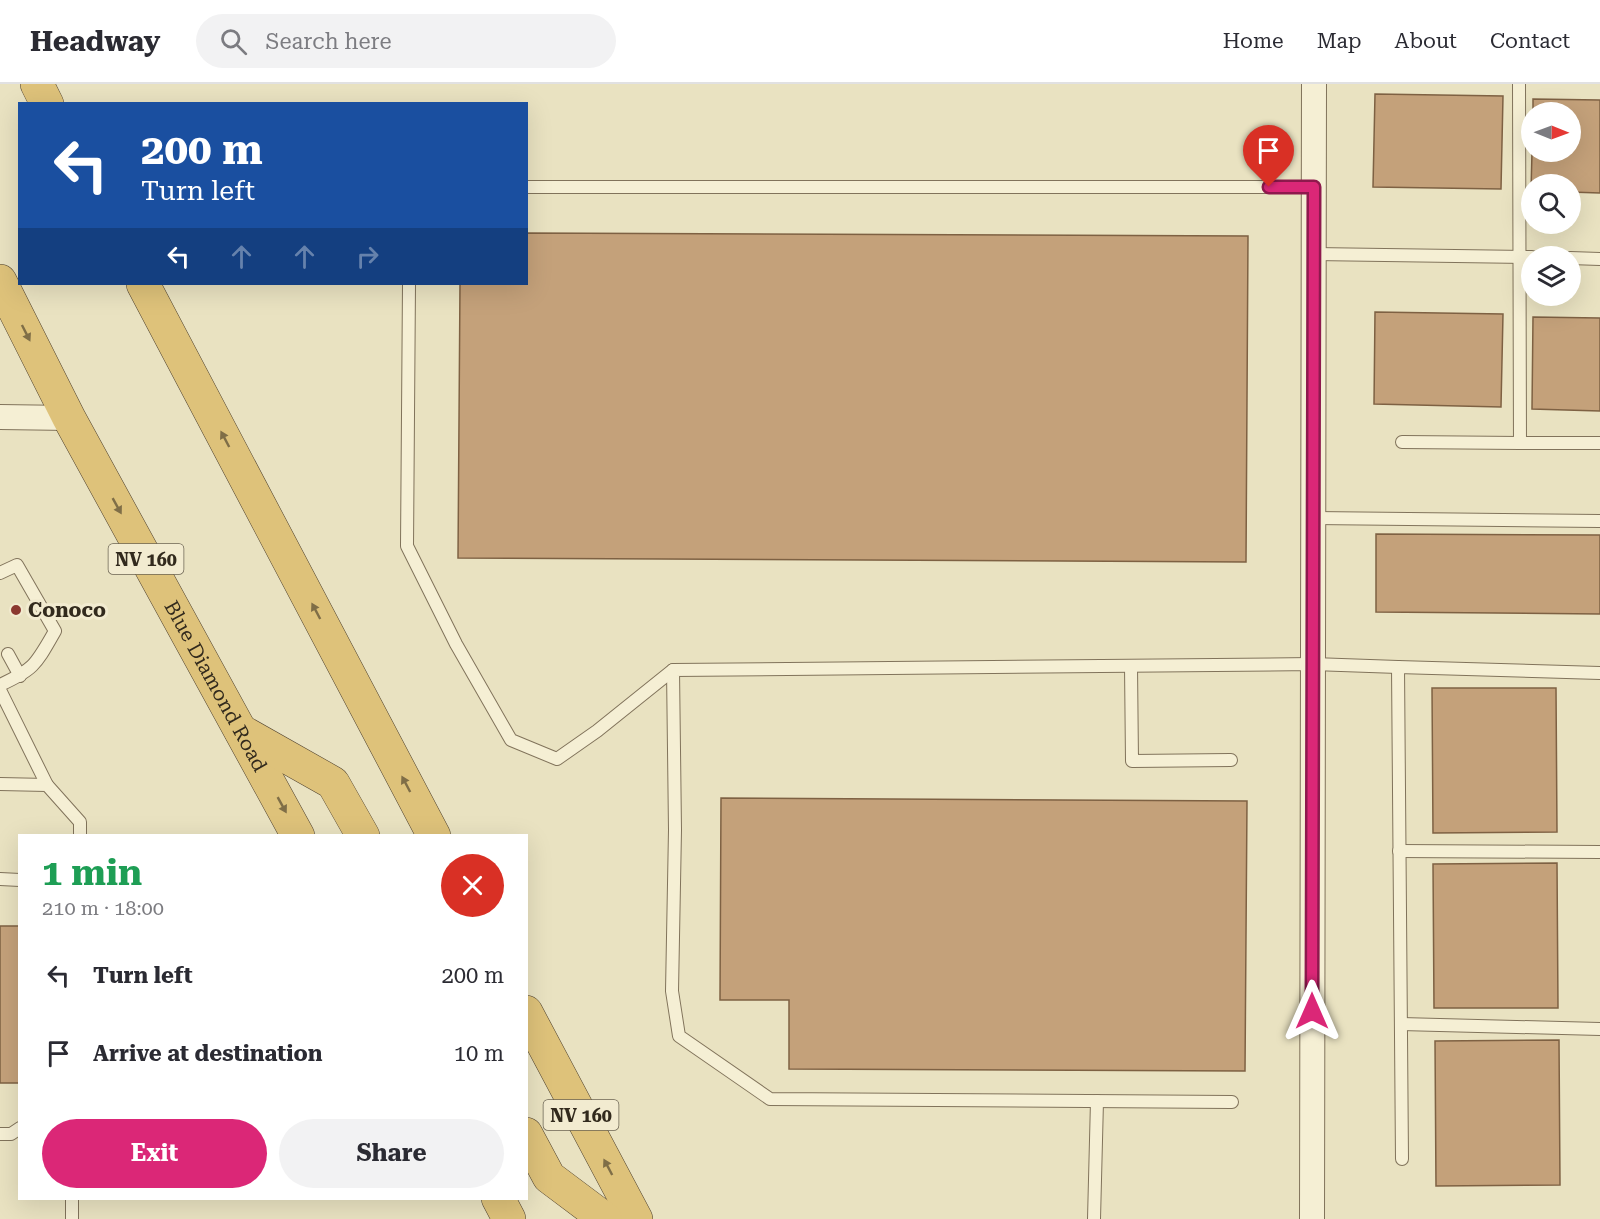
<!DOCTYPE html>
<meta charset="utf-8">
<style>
body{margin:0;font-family:"Roboto Serif",serif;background:#f2f2f3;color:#2b2b33;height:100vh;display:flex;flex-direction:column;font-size:22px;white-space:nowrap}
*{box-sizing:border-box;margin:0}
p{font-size:20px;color:#7c7c81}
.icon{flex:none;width:33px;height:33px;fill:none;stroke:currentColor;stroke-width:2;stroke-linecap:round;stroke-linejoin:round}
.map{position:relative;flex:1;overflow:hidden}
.details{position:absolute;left:18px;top:750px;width:510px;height:366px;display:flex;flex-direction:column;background:#fff;border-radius:0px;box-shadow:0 6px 24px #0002}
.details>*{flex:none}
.top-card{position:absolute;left:18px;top:18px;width:510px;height:183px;border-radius:0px;box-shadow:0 6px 24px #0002;background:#1a4fa0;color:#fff;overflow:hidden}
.needle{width:39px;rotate:91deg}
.fabs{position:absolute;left:1521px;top:18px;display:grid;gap:12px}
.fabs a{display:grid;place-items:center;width:60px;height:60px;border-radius:50%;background:#fff;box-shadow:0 6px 24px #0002;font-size:30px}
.pin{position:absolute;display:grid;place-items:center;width:51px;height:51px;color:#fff;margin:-62px -26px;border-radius:50% 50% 50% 0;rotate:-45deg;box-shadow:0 0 6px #0007}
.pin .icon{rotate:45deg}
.me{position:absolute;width:66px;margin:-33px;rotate:0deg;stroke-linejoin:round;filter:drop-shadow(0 0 4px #0008)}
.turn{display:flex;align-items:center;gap:21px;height:126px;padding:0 24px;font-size:27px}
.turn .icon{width:78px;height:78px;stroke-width:2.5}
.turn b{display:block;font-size:42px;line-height:51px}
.lanes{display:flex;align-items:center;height:57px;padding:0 24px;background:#0003;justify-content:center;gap:30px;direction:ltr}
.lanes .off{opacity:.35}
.round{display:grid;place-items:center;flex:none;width:63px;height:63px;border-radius:32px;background:#f2f2f3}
.overview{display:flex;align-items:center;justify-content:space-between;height:102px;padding:0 24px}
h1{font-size:36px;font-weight:700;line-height:45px;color:#1e9e55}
.action{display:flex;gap:12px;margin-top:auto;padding:12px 24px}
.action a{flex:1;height:69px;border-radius:36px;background:#db2777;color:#fff;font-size:24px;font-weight:700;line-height:69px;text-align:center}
.action a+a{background:#f2f2f3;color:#2b2b33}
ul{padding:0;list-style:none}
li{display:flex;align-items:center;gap:18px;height:78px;padding:0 24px}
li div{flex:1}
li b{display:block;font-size:22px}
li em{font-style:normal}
header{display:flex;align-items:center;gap:36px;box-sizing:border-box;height:84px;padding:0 30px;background:#fff;border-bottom:2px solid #e1e1e2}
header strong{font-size:28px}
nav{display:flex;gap:33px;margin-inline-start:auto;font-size:21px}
.search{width:420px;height:54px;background:#f2f2f3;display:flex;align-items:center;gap:15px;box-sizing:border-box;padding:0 21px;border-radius:33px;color:#7c7c81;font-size:22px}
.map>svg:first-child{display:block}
.building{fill:#c4a17a;stroke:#7e6143;stroke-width:1.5}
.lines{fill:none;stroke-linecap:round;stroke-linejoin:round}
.service-casing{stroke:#81735b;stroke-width:14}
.minor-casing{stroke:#81735b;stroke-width:26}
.trunk-casing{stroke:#4f412f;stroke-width:34}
.service{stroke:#f5efd4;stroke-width:12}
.minor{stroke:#f5efd4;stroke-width:24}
.trunk{stroke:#dec27a;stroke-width:33}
.oneway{fill:#7f6e47}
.route-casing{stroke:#8e194d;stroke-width:15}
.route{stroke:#db2777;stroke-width:10}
.poi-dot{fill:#8b3930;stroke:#f2ebd0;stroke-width:2}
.labels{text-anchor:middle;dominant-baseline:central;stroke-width:6;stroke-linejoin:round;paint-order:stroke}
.shield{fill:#f2ebd0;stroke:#6c6453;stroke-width:1.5}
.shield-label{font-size:18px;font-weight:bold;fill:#322a1d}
.poi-label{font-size:20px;font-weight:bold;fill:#322a1d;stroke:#f2ebd0;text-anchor:start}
.street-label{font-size:20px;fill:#322a1d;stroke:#f2ebd0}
</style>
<header>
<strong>Headway</strong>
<div class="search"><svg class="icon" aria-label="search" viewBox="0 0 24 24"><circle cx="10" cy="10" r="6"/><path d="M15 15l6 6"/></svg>Search here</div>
<nav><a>Home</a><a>Map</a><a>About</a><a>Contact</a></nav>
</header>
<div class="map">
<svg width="1600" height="1135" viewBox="0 0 1600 1135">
<rect width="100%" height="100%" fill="#e9e2c1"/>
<g class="building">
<polygon points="1375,10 1503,12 1501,105 1373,103"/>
<polygon points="1533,15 1600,16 1600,109 1570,108 1570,100 1532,100 1531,107 1532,68 1570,68 1570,28 1533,28"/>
<polygon points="526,149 1248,152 1246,478 458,474 460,200 526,200"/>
<polygon points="1375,228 1503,230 1501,323 1374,320"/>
<polygon points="1533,233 1600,234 1600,327 1532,325"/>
<polygon points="1376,450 1600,451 1600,530 1376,528"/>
<polygon points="1432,604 1556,604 1557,748 1433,749"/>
<polygon points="721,714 1247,717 1245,987 789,985 789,916 720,916"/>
<polygon points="1557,779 1558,924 1434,924 1433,780"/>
<polygon points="0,842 20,842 19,999 0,999"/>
<polygon points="1559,956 1560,1101 1436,1102 1435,957"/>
</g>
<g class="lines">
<defs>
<g id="service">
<polyline points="526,103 1314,103"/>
<polyline points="1314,170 1532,173"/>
<polyline points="1570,174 1600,175"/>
<polyline points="409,200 407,462 456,560 511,656 557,675 597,647 673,586"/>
<polyline points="1402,358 1520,359 1519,0"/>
<polyline points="1520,359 1600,359"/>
<polyline points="1314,434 1600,437"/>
<path d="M0,489L17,481L55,547C36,580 35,585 0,601"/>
<polyline points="8,570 20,592"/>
<polyline points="1131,582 1132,677 1231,676"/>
<polyline points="0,606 47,701"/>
<polyline points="0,700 47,701 80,738 80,752"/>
<polyline points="1399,767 1600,768"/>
<polyline points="0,795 20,796"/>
<polyline points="1401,940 1600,945"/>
<polyline points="1232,1018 770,1015 679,952 672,907 675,746 673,586 1313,580 1398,583"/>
<polyline points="0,1050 11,1050 20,1044"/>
<polyline points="1402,1075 1398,583 1600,589"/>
<polyline points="72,1135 72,1114"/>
<polyline points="1094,1135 1097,1017"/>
</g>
<g id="minor">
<polyline points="0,333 69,334"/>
<polyline points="1312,1135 1314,0"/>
</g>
<g id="trunk">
<polyline points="37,0 47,20"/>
<path id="s1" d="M0,197L69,334L298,752"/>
<polyline points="143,200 434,752"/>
<polyline points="241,647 333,699 363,752"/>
<polyline points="526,928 636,1135"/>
<polyline points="526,1050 549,1093 605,1135"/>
<polyline points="498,1114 509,1135"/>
</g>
</defs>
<use href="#service" class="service-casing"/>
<use href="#minor" class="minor-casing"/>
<use href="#trunk" class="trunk-casing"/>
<use href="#service" class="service"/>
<use href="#minor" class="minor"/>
<use href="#trunk" class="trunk"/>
</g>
<defs><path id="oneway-solid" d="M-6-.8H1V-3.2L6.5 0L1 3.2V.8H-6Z" transform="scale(1.5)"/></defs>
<g class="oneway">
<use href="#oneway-solid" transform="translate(26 249) rotate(63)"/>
<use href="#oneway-solid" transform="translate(225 355) rotate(-118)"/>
<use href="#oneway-solid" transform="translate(117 422) rotate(61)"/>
<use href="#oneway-solid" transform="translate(316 527) rotate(-118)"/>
<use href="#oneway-solid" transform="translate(406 700) rotate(-118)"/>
<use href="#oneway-solid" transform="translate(282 721) rotate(61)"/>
<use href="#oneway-solid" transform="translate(608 1083) rotate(-118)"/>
</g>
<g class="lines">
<defs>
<polyline id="route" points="1269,103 1314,103 1312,927"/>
</defs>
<use href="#route" class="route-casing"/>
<use href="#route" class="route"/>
</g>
<circle class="poi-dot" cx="16" cy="526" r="6"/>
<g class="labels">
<g class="shield">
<rect x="108.5" y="460" width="75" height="30" rx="4.5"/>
<rect x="543.5" y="1016" width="75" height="30" rx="4.5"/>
</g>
<g class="shield-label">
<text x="146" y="475">NV 160</text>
<text x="581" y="1031">NV 160</text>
</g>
<g class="poi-label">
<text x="28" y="526">Conoco</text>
</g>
<g class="street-label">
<text stroke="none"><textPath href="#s1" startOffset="459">Blue Diamond Road</textPath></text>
</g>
</g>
</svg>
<div class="fabs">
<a><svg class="needle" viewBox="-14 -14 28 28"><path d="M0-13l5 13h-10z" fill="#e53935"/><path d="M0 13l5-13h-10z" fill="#7c7c81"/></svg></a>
<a><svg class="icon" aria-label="search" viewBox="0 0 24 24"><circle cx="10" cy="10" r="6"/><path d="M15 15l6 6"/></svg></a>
<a><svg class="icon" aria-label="layers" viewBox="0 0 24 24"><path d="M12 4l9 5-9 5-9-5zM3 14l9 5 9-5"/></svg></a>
</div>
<div class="pin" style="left:1269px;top:103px;background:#d93025"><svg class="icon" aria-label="arrive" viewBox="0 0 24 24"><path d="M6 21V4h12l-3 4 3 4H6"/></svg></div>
<svg class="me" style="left:1312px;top:927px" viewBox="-20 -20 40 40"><path d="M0-17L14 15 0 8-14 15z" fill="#db2777" stroke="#fff" stroke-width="4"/></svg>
<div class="top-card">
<div class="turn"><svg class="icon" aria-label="left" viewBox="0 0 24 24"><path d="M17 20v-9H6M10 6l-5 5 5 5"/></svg><div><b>200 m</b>Turn left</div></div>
<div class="lanes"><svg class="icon" aria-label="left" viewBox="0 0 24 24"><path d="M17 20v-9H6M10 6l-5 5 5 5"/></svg><svg class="icon off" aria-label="ahead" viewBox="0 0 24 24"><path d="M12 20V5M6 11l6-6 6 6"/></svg><svg class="icon off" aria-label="ahead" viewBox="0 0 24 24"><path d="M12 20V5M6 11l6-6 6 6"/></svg><svg class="icon off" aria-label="right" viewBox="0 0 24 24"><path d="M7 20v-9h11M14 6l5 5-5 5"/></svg></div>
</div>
<section class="details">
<div class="overview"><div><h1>1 min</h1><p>210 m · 18:00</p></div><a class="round" style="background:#d93025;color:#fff"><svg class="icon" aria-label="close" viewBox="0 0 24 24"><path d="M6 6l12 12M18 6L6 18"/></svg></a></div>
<ul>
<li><svg class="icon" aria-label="left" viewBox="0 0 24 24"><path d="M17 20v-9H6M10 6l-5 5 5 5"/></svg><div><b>Turn left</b></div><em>200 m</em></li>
<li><svg class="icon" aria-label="arrive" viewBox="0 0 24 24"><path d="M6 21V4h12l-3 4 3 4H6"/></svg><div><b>Arrive at destination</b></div><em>10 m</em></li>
</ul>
<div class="action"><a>Exit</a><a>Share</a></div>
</section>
</div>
